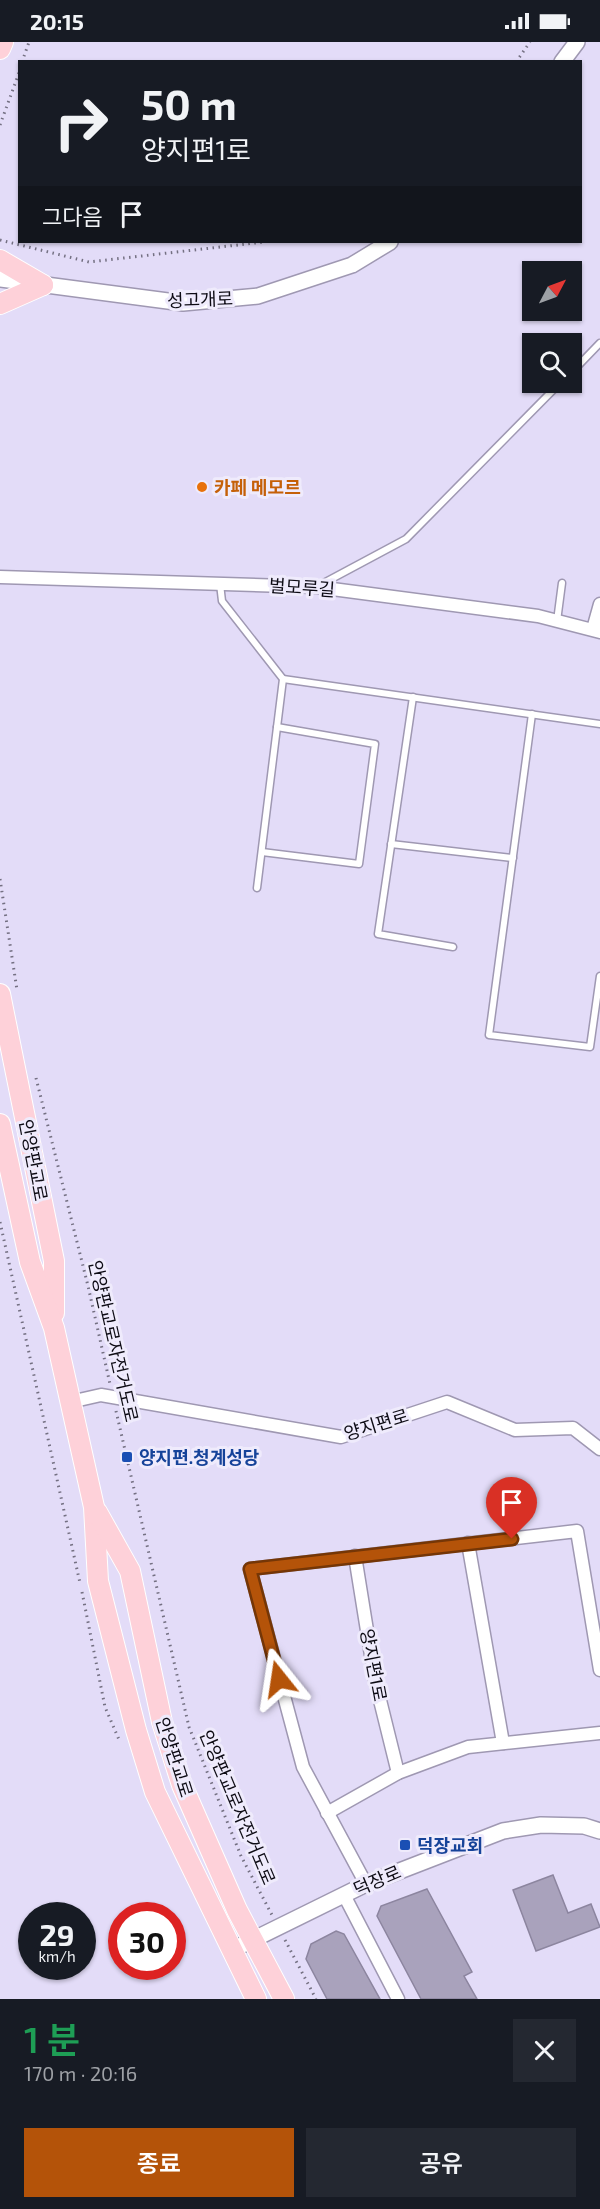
<!DOCTYPE html>
<html lang="ko">
<meta charset="utf-8">
<style>
body{margin:0;font-family:"Exo 2","Noto Sans KR",sans-serif;background:#242831;color:#f1f3f6;height:100vh;display:flex;flex-direction:column;font-size:22px;white-space:nowrap}
*{box-sizing:border-box;margin:0}
p{font-size:20px;color:#9ea1a6}
.icon{flex:none;width:33px;height:33px;fill:none;stroke:currentColor;stroke-width:2;stroke-linecap:round;stroke-linejoin:round}
.map{position:relative;height:1957px;overflow:hidden}
.details{display:flex;flex-direction:column;background:#171b24;flex:1}
.details>*{flex:none}
.guide{position:absolute;left:18px;top:18px;width:564px;height:183px;border-radius:0px;box-shadow:0 2px 4px #0004;background:#171b24;color:#f1f3f6;overflow:hidden}
.needle{width:39px;rotate:49deg}
.tools{position:absolute;left:522px;top:219px;display:grid;gap:12px}
.tools a{display:grid;place-items:center;width:60px;height:60px;border-radius:0px;background:#171b24;box-shadow:0 2px 4px #0004;font-size:30px}
.speed{position:absolute;left:18px;top:1860px;display:flex;gap:12px;font-size:30px;font-weight:700;text-align:center}
.speed>*{display:grid;place-content:center;width:78px;height:78px;border-radius:50%;background:#171b24;box-shadow:0 2px 4px #0004;line-height:1}
.speed small{font-size:15px;font-weight:400}
.speed .limit{border:9px solid #d22;background:#fff;color:#111}
.pin{position:absolute;display:grid;place-items:center;width:51px;height:51px;color:#fff;margin:-62px -26px;border-radius:50% 50% 50% 0;rotate:-45deg;box-shadow:0 0 6px #0007}
.pin .icon{rotate:45deg}
.me{position:absolute;width:66px;margin:-33px;rotate:345deg;stroke-linejoin:round;filter:drop-shadow(0 0 4px #0008)}
.turn{display:flex;align-items:center;gap:21px;height:126px;padding:0 24px;font-size:27px}
.turn .icon{width:78px;height:78px;stroke-width:2.5}
.turn b{display:block;font-size:42px;line-height:51px}
.then{display:flex;align-items:center;height:57px;padding:0 24px;background:#0003;gap:12px;font-size:22px}
.round{display:grid;place-items:center;flex:none;width:63px;height:63px;border-radius:0px;background:#242831}
.head{display:flex;align-items:center;justify-content:space-between;height:102px;padding:0 24px}
h1{font-size:36px;font-weight:600;line-height:45px;color:#1e9e55}
.button{display:flex;gap:12px;margin-top:auto;padding:12px 24px}
.button a{flex:1;height:69px;border-radius:0px;background:#b45309;color:#fff;font-size:24px;font-weight:600;line-height:69px;text-align:center}
.button a+a{background:#242831;color:#f1f3f6}
.status{display:flex;justify-content:space-between;align-items:center;height:42px;padding:0 30px;background:#171b24;direction:ltr}
.status svg{height:16px;fill:currentColor}
.map>svg:first-child{display:block}
.building{fill:#a9a2bc;stroke:#8c859f;stroke-width:1.5}
.lines{fill:none;stroke-linecap:round;stroke-linejoin:round}
.service-casing{stroke:#9f98b2;stroke-width:9}
.minor-casing{stroke:#9f98b2;stroke-width:15}
.tertiary-casing{stroke:#9f98b2;stroke-width:18}
.primary-casing{stroke:#fff;stroke-width:22}
.path{stroke:#747082;stroke-width:3;stroke-dasharray:1.5 4.5;stroke-linecap:butt}
.service{stroke:#fff;stroke-width:6}
.minor{stroke:#fff;stroke-width:12}
.tertiary{stroke:#fff;stroke-width:15}
.primary{stroke:#fed1d9;stroke-width:20}
.route-casing{stroke:#753606;stroke-width:15}
.route{stroke:#b45309;stroke-width:10}
.food-dot{fill:#e8710a;stroke:#efebfc;stroke-width:2}
.transit-dot{fill:#1a4fb4;stroke:#efebfc;stroke-width:2}
.labels{text-anchor:middle;dominant-baseline:central;stroke-width:6;stroke-linejoin:round;paint-order:stroke}
.street-label{font-size:18px;fill:#0d0b14;stroke:#efebfc}
.food-label{font-size:18px;font-weight:bold;fill:#c56008;stroke:#efebfc;text-anchor:start}
.transit-label{font-size:18px;font-weight:bold;fill:#164399;stroke:#efebfc;text-anchor:start}
</style>
<div class="status"><b>20:15</b><svg viewBox="0 0 49 12"><path d="M0 12V9h3v3zM5 12V6h3v6zM10 12V3h3v9zM15 12V0h3v12zM26 1h20v11H26zM47 4h2v5h-2z"/></svg></div>
<div class="map">
<svg width="600" height="1957" viewBox="0 0 600 1957">
<rect width="100%" height="100%" fill="#e3dcf8"/>
<g class="building">
<polygon points="553,1833 568,1871 591,1862 600,1885 536,1909 513,1848"/>
<polygon points="427,1847 472,1930 464,1934 477,1957 421,1957 377,1874 381,1864"/>
<polygon points="336,1889 344,1892 380,1957 327,1957 306,1917 311,1902"/>
</g>
<g class="lines">
<defs>
<g id="service">
<polyline points="572,330 600,301"/>
<polyline points="220,542 222,559 283,637 257,846"/>
<polyline points="320,543 406,497 561,340"/>
<polyline points="557,579 562,541"/>
<polyline points="283,637 600,682"/>
<polyline points="413,655 378,892 453,905"/>
<polyline points="532,672 489,993 590,1005 600,934"/>
<polyline points="391,802 513,816"/>
<polyline points="262,810 359,822 375,702 277,685"/>
</g>
<g id="minor">
<polyline points="0,535 317,545 538,574 600,590"/>
<polyline points="593,587 600,562"/>
<polyline points="70,1360 101,1353 341,1395 447,1360 515,1388 573,1386 600,1407"/>
<polyline points="468,1501 503,1701"/>
<polyline points="355,1514 375,1638 398,1731"/>
<polyline points="327,1771 398,1731 468,1705 600,1691"/>
<polyline points="366,1842 303,1725 250,1527 577,1489 600,1628"/>
<polyline points="344,1853 398,1957"/>
</g>
<g id="tertiary">
<polyline points="562,20 577,0"/>
<polyline points="0,237 183,261 258,254 352,223 390,200"/>
<polyline points="232,1908 366,1842 503,1789 541,1783 584,1784 600,1789"/>
</g>
<g id="primary">
<polyline points="0,7 3,0"/>
<polyline points="0,218 43,243"/>
<polyline points="0,262 43,243"/>
<polyline points="0,952 54,1219 54,1271"/>
<polyline points="0,1082 30,1220 54,1286 94,1465 98,1539 136,1688 155,1750 256,1957"/>
<polyline points="97,1470 130,1529 162,1680 182,1743 237,1868 284,1957"/>
</g>
</defs>
<use href="#service" class="service-casing"/>
<use href="#minor" class="minor-casing"/>
<use href="#tertiary" class="tertiary-casing"/>
<use href="#primary" class="primary-casing"/>
<g class="path">
<polyline points="22,20 29,0"/>
<polyline points="516,20 530,0"/>
<polyline points="0,83 20,28"/>
<polyline points="0,198 89,220 264,200"/>
<polyline points="0,837 17,948"/>
<polyline points="36,1036 88,1244 110,1342"/>
<polyline points="0,1180 80,1541"/>
<polyline points="116,1369 189,1685 241,1814 272,1873"/>
<polyline points="82,1550 105,1665 120,1700"/>
<polyline points="285,1898 316,1957"/>
</g>
<use href="#service" class="service"/>
<use href="#minor" class="minor"/>
<use href="#tertiary" class="tertiary"/>
<use href="#primary" class="primary"/>
</g>
<g class="lines">
<defs>
<polyline id="route" points="279,1637 250,1527 512,1497"/>
</defs>
<use href="#route" class="route-casing"/>
<use href="#route" class="route"/>
</g>
<circle class="food-dot" cx="202" cy="445" r="6"/>
<g class="transit-dot">
<rect x="121" y="1409" width="12" height="12" rx="3"/>
<rect x="399" y="1797" width="12" height="12" rx="3"/>
</g>
<g class="labels">
<g class="street-label">
<text transform="translate(200 257) rotate(-2)">성고개로</text>
<text transform="translate(302 545) rotate(4)">벌모루길</text>
<text transform="translate(34 1118) rotate(79)">안양판교로</text>
<text transform="translate(114 1299) rotate(77)">안양판교로자전거도로</text>
<text transform="translate(376 1382) rotate(-17)">양지편로</text>
<text transform="translate(374 1623) rotate(79)">양지편1로</text>
<text transform="translate(175 1715) rotate(72)">안양판교로</text>
<text transform="translate(238 1765) rotate(67)">안양판교로자전거도로</text>
<text transform="translate(377 1838) rotate(-23)">덕장로</text>
</g>
<g class="food-label">
<text x="214" y="445">카페 메모르</text>
</g>
<g class="transit-label">
<text x="139" y="1415">양지편.청계성당</text>
<text x="417" y="1803">덕장교회</text>
</g>
</g>
</svg>
<div class="tools">
<a><svg class="needle" viewBox="-14 -14 28 28"><path d="M0-13l5 13h-10z" fill="#e53935"/><path d="M0 13l5-13h-10z" fill="#9ea1a6"/></svg></a>
<a><svg class="icon" aria-label="search" viewBox="0 0 24 24"><circle cx="10" cy="10" r="6"/><path d="M15 15l6 6"/></svg></a>
</div>
<div class="speed"><div>29<small>km/h</small></div><div class="limit">30</div></div>
<div class="pin" style="left:512px;top:1497px;background:#d93025"><svg class="icon" aria-label="arrive" viewBox="0 0 24 24"><path d="M6 21V4h12l-3 4 3 4H6"/></svg></div>
<svg class="me" style="left:279px;top:1637px" viewBox="-20 -20 40 40"><path d="M0-17L14 15 0 8-14 15z" fill="#b45309" stroke="#fff" stroke-width="4"/></svg>
<div class="guide">
<div class="turn"><svg class="icon" aria-label="right" viewBox="0 0 24 24"><path d="M7 20v-9h11M14 6l5 5-5 5"/></svg><div><b>50 m</b>양지편1로</div></div>
<div class="then">그다음<svg class="icon" aria-label="arrive" viewBox="0 0 24 24"><path d="M6 21V4h12l-3 4 3 4H6"/></svg></div>
</div>
</div>
<section class="details">
<div class="head"><div><h1>1 분</h1><p>170 m · 20:16</p></div><a class="round"><svg class="icon" aria-label="close" viewBox="0 0 24 24"><path d="M6 6l12 12M18 6L6 18"/></svg></a></div>
<div class="button"><a>종료</a><a>공유</a></div>
</section>
